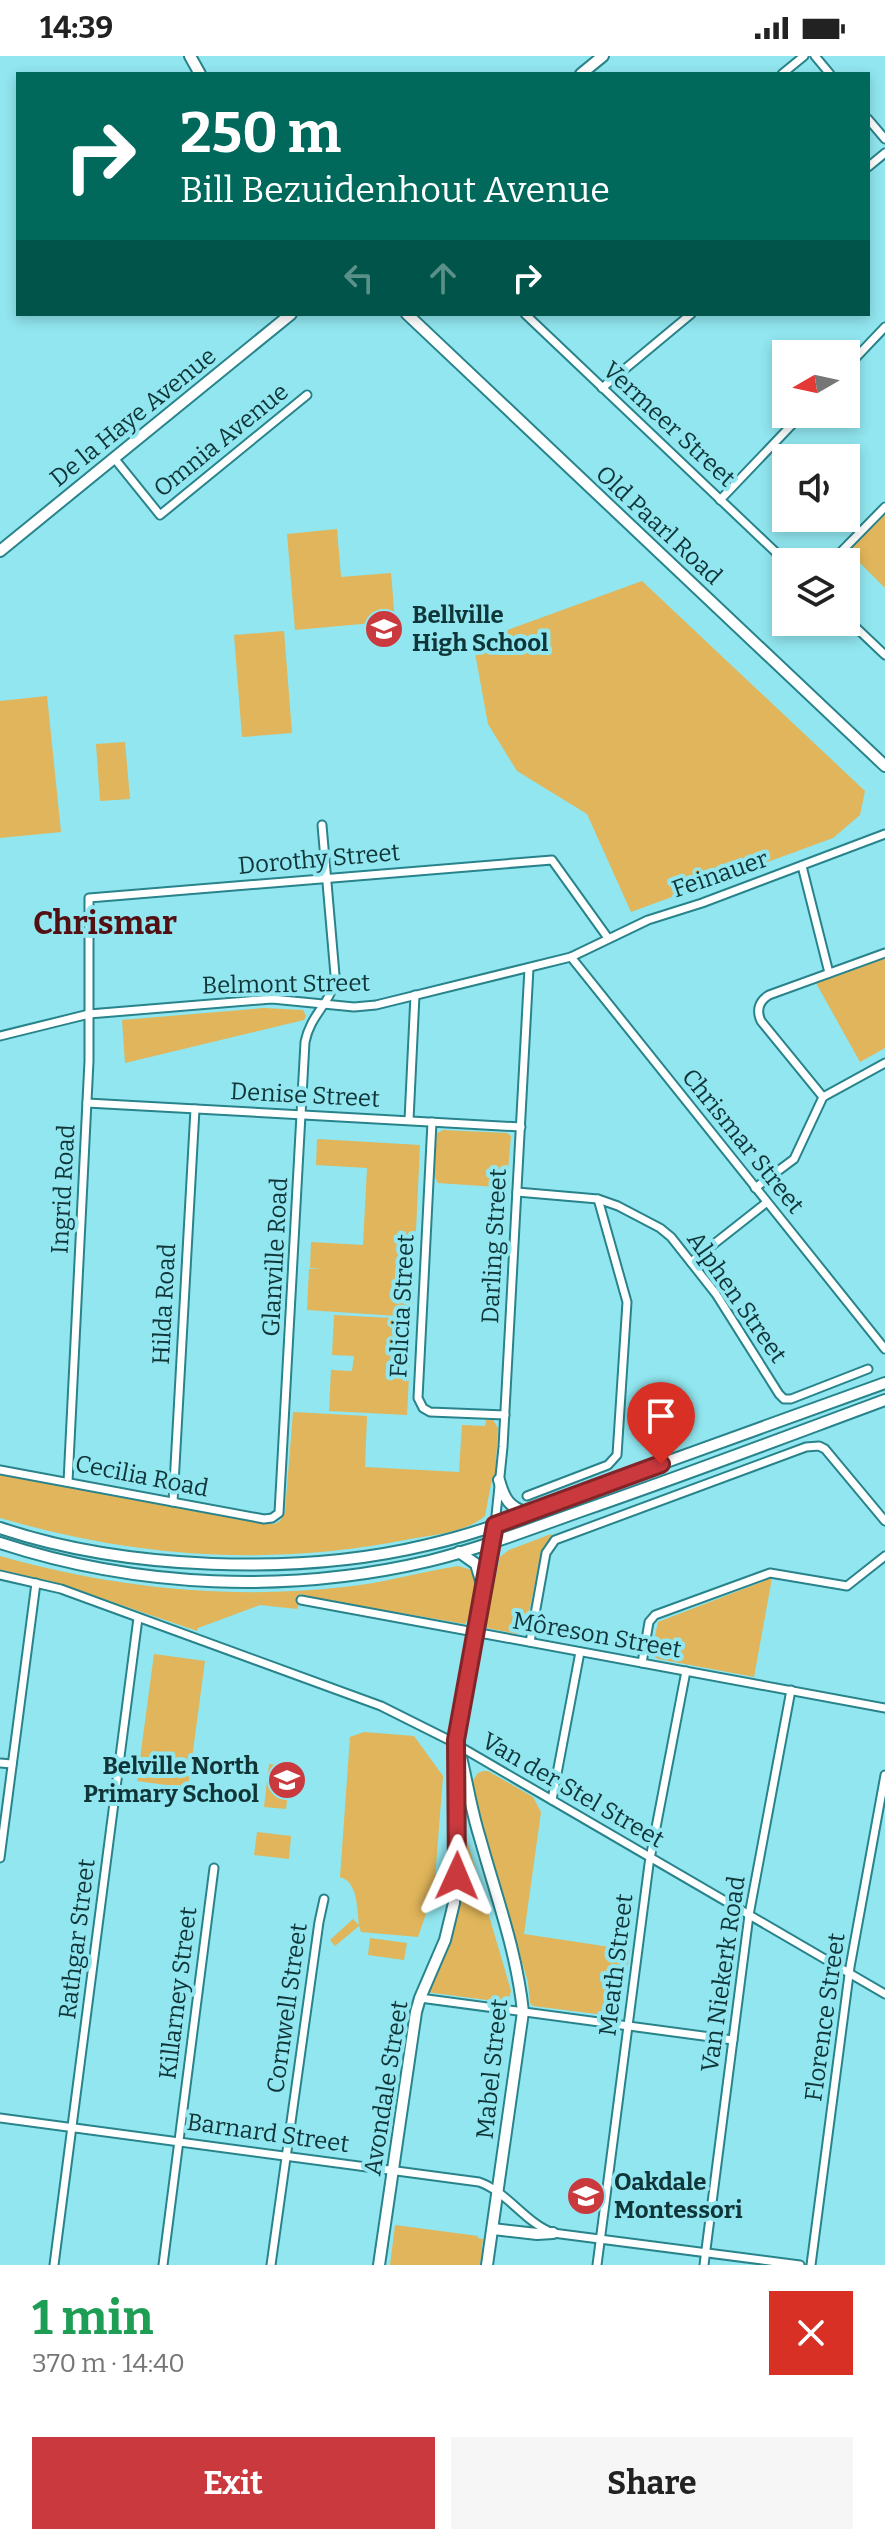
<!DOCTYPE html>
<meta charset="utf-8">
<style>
body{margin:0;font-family:Bitter,serif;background:#f6f6f6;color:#222;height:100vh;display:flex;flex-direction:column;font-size:30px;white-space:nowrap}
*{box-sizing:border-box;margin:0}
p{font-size:26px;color:#767676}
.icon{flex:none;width:44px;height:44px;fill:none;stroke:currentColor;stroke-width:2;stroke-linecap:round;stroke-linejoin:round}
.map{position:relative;height:2209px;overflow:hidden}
.sheet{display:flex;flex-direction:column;background:#fff;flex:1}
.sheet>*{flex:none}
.top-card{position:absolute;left:16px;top:16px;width:854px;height:244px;border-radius:0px;box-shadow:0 4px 12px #0003;background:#00695c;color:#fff;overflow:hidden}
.needle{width:52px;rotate:261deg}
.controls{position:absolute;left:772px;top:284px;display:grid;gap:16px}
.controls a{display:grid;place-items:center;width:88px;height:88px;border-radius:0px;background:#fff;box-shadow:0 4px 12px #0003;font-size:40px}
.pin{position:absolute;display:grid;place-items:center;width:68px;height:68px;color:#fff;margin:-82px -34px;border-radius:50% 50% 50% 0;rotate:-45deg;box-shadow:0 0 8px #0007}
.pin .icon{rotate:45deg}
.me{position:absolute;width:88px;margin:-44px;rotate:1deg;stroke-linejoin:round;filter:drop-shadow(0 0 6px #0008)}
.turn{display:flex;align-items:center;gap:28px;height:168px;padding:0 32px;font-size:36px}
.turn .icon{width:104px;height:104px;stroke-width:2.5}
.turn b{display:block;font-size:56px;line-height:68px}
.lanes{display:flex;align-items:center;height:76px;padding:0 32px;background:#0003;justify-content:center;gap:40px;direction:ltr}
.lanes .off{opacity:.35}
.round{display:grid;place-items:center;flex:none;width:84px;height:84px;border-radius:0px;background:#f6f6f6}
.overview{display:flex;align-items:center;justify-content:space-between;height:136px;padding:0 32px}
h1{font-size:48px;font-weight:700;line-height:60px;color:#1e9e55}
.cta{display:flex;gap:16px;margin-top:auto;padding:16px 32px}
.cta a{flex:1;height:92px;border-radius:0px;background:#c9393e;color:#fff;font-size:32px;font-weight:700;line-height:92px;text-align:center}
.cta a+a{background:#f6f6f6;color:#222}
.status{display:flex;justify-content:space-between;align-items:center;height:56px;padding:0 40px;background:#fff;direction:ltr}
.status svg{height:22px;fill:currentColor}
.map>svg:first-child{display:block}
.green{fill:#e0b55b}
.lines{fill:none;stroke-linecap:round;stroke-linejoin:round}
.street-casing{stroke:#28838b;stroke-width:11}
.secondary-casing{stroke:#28838b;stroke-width:14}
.street{stroke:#fff;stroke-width:7}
.secondary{stroke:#fff;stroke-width:10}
.route-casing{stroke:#832528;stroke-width:20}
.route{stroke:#c9393e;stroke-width:14}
.labels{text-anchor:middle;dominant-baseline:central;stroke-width:8;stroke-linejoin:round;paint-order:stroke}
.street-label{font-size:24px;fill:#103538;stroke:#91e6ef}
.poi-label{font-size:24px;font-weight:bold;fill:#103538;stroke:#91e6ef;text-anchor:start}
.district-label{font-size:32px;font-weight:bold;fill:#540f12;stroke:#91e6ef}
</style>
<div class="status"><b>14:39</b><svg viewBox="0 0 49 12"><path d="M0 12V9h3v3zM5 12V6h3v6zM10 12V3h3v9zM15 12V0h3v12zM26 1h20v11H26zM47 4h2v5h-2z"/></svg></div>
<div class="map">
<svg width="885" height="2209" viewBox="0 0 885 2209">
<rect width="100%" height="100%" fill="#91e6ef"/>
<g class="green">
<polygon points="885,457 885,532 848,495"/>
<polygon points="337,473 341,521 391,517 395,565 295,574 287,478"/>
<polygon points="642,525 865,735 860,759 833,782 631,856 587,758 517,715 488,668 475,597 482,586 502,576"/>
<polygon points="284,575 292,677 242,681 234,579"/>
<polygon points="47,640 61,776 0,782 0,645"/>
<polygon points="125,686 130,743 100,745 96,688"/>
<polygon points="885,902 885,992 860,1006 816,927"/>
<polygon points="264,952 303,954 306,960 304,964 125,1007 122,964"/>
<polygon points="443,1074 507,1077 511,1080 507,1126 497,1131 438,1127 433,1117 435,1078"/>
<polygon points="317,1083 420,1089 412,1261 307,1254 309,1213 322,1213 310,1212 311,1186 363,1189 367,1112 316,1109"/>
<polygon points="334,1259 412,1263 407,1359 329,1355 331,1314 352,1315 354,1300 332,1299"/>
<path d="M293,1356L367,1360L365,1411L459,1416L462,1369L485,1370L486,1364H493L498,1372L495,1422L492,1423L485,1460C466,1476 434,1479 410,1483C268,1511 138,1502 0,1462V1419L274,1468L280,1465L285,1456Z"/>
<polygon points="551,1478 553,1480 541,1496 526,1572 517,1578 487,1572 486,1568 500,1501 509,1494"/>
<path d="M0,1500C113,1532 228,1544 344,1531C383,1527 420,1516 458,1510L472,1514C477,1528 474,1556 465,1568L308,1541L301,1538L296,1542L299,1548L297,1553L260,1549L198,1572L197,1575L54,1526L0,1514Z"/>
<polygon points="772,1522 754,1621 658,1603 653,1600 652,1594 658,1566"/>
<polygon points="154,1598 205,1605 188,1732 137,1725"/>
<path d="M364,1676L414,1680L443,1720L434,1835L418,1881L361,1876L359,1870L335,1890L330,1884L353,1863L359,1869C357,1852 358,1826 340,1821L350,1681Z"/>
<polygon points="269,1708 291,1710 286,1753 264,1751"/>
<polygon points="483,1715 488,1715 533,1741 541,1756 524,1878 630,1894 620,1961 533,1950 530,1947 528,1926 478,1761 472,1726 478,1717"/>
<polygon points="463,1771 511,1935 509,1942 502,1946 426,1936 448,1881 460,1773"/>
<polygon points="257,1776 291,1780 289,1803 254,1799"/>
<polygon points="370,1882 407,1887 404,1904 368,1899"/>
<polygon points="395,2169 478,2180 478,2182 483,2183 480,2209 390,2209"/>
</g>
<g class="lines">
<defs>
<g id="street">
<polyline points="815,0 830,18"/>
<polyline points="782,18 804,0"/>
<polyline points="868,63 885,83"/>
<polyline points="868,111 885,97"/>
<polyline points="525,258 786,506"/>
<polyline points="846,312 885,271"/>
<polyline points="602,332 691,258"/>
<polyline points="114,402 160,459 307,339"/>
<polyline points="720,444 802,358"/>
<polyline points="831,506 885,451"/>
<polyline points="846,562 885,599"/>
<polyline points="802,810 829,917"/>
<polyline points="571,901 885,1293"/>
<polyline points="0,980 89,958 272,943 354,951 376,949 571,901 648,864 702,847 885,778"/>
<path d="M823,1041L761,965C756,954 759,945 769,939L885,897"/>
<polyline points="87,1047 521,1071"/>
<polyline points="409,1064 415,939"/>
<polyline points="432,1066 418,1342 423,1352 430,1356 505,1359"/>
<polyline points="755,1132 794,1103 823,1041 885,1007"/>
<polyline points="517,1136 598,1143 618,1150 660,1172 671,1181 716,1238 779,1338 784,1343 791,1343 868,1313"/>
<polyline points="691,1206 766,1147"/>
<path d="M0,1414L264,1463L272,1462L279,1457L305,986C311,956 333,947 335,919L322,769"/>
<polyline points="68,1426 89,1005 89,842 552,804 608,882"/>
<polyline points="527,1440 608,1409 617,1399 627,1246 598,1143"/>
<polyline points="173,1446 195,1053"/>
<polyline points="495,1469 503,1391 529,912"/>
<polyline points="0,1519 61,1533 381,1650 447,1683 885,1938"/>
<polyline points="301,1544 885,1652"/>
<polyline points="530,1586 546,1497 555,1484 806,1391 819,1390 825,1393 885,1465"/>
<polyline points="642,1607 649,1566 655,1559 770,1517 847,1530 885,1500"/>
<polyline points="0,1707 12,1708"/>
<polyline points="552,1744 580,1596"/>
<polyline points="0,1802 36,1527"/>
<polyline points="420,1942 733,1984"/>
<path d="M0,2062L479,2126C508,2136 524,2166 553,2177L800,2209"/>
<polyline points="54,2209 138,1562"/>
<polyline points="163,2209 214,1812"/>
<polyline points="271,2209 319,1866 324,1843"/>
<polyline points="597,2209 649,1808 686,1615"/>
<polyline points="704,2209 749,1859 791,1634"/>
<polyline points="811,2209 850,1911 885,1719"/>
</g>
<g id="secondary">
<polyline points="190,0 200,18"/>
<polyline points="581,18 603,0"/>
<polyline points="407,258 885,710"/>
<polyline points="0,495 291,258"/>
<path d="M499,1424C504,1442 509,1452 528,1457"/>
<path d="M0,1472C125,1514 298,1520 427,1489C493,1474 558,1446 622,1422C709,1390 797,1359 885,1327"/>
<path d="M0,1487C137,1532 289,1538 429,1505C482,1492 533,1472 584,1454C685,1419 785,1381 885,1344"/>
<polyline points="459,1496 476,1508 482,1528"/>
<path d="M460,1697C467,1725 471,1754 480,1782C496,1840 517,1896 523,1956L487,2209"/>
<polyline points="493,2173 537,2178 553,2177"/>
<polyline points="379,2209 416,1956 420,1942 445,1884 454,1847 458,1793 456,1684 495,1469"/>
</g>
</defs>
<use href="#street" class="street-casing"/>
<use href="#secondary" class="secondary-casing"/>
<use href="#street" class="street"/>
<use href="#secondary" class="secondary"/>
</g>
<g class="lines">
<defs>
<polyline id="route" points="457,1820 456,1684 495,1469 661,1408"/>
</defs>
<use href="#route" class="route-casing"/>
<use href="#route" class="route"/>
</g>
<defs>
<symbol id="school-disc" viewBox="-11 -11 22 22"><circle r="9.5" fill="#c9393e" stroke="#91e6ef"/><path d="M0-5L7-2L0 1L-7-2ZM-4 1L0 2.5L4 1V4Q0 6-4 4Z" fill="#fff"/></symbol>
</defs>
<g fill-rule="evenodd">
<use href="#school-disc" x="362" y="551" width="44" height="44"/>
<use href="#school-disc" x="265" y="1702" width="44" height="44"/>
<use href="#school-disc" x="564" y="2118" width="44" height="44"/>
</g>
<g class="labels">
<g class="street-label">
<text transform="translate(133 361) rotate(-39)">De la Haye Avenue</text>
<text transform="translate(669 368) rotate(43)">Vermeer Street</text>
<text transform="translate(221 384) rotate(-39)">Omnia Avenue</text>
<text transform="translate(659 469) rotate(43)">Old Paarl Road</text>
<text transform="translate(319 803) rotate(-5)">Dorothy Street</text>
<text transform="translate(720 818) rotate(-19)">Feinauer</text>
<text transform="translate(286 928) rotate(-1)">Belmont Street</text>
<text transform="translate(305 1039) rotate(3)">Denise Street</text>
<text transform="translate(743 1085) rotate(51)">Chrismar Street</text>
<text transform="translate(63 1133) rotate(-87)">Ingrid Road</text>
<text transform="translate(494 1190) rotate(-87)">Darling Street</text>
<text transform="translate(275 1201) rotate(-87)">Glanville Road</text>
<text transform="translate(737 1241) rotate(55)">Alphen Street</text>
<text transform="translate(164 1248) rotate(-87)">Hilda Road</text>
<text transform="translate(402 1250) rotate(-87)">Felicia Street</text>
<text transform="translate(142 1420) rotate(11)">Cecilia Road</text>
<text transform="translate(597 1579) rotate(10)">Môreson Street</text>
<text transform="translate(573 1734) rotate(30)">Van der Stel Street</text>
<text transform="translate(77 1883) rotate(-83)">Rathgar Street</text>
<text transform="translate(616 1909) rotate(-83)">Meath Street</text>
<text transform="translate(723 1918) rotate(-82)">Van Niekerk Road</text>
<text transform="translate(178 1937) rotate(-83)">Killarney Street</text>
<text transform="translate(287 1952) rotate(-82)">Cornwell Street</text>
<text transform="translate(825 1961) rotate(-82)">Florence Street</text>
<text transform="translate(492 2013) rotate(-84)">Mabel Street</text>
<text transform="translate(386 2032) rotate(-81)">Avondale Street</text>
<text transform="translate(268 2077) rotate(8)">Barnard Street</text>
</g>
<g class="poi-label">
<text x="412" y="559">Bellville<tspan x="412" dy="28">High School</tspan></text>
<text x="259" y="1710" text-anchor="end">Belville North<tspan x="259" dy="28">Primary School</tspan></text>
<text x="614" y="2126">Oakdale<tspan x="614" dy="28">Montessori</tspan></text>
</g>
<g class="district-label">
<text x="105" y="867">Chrismar</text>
</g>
</g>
</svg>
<div class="controls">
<a><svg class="needle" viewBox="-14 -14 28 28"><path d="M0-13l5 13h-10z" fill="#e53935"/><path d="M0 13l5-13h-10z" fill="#767676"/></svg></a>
<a><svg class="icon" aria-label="sound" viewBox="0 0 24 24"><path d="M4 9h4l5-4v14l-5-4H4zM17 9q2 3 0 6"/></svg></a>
<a><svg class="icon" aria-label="layers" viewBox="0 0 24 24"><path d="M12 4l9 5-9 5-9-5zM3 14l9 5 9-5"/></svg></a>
</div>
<div class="pin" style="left:661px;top:1408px;background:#d93025"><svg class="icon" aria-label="arrive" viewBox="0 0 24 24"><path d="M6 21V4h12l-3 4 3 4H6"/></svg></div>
<svg class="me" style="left:457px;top:1820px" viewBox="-20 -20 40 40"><path d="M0-17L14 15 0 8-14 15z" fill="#c9393e" stroke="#fff" stroke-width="4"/></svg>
<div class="top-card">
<div class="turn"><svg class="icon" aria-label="right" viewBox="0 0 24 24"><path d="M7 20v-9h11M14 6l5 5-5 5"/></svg><div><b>250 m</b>Bill Bezuidenhout Avenue</div></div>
<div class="lanes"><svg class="icon off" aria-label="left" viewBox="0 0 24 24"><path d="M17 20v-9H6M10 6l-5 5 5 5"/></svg><svg class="icon off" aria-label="ahead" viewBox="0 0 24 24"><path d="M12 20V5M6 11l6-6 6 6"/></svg><svg class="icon" aria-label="right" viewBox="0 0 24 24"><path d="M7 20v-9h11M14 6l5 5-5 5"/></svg></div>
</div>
</div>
<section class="sheet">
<div class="overview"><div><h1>1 min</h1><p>370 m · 14:40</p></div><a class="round" style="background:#d93025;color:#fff"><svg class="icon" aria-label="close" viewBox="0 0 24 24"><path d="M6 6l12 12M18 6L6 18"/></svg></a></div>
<div class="cta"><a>Exit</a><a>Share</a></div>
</section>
